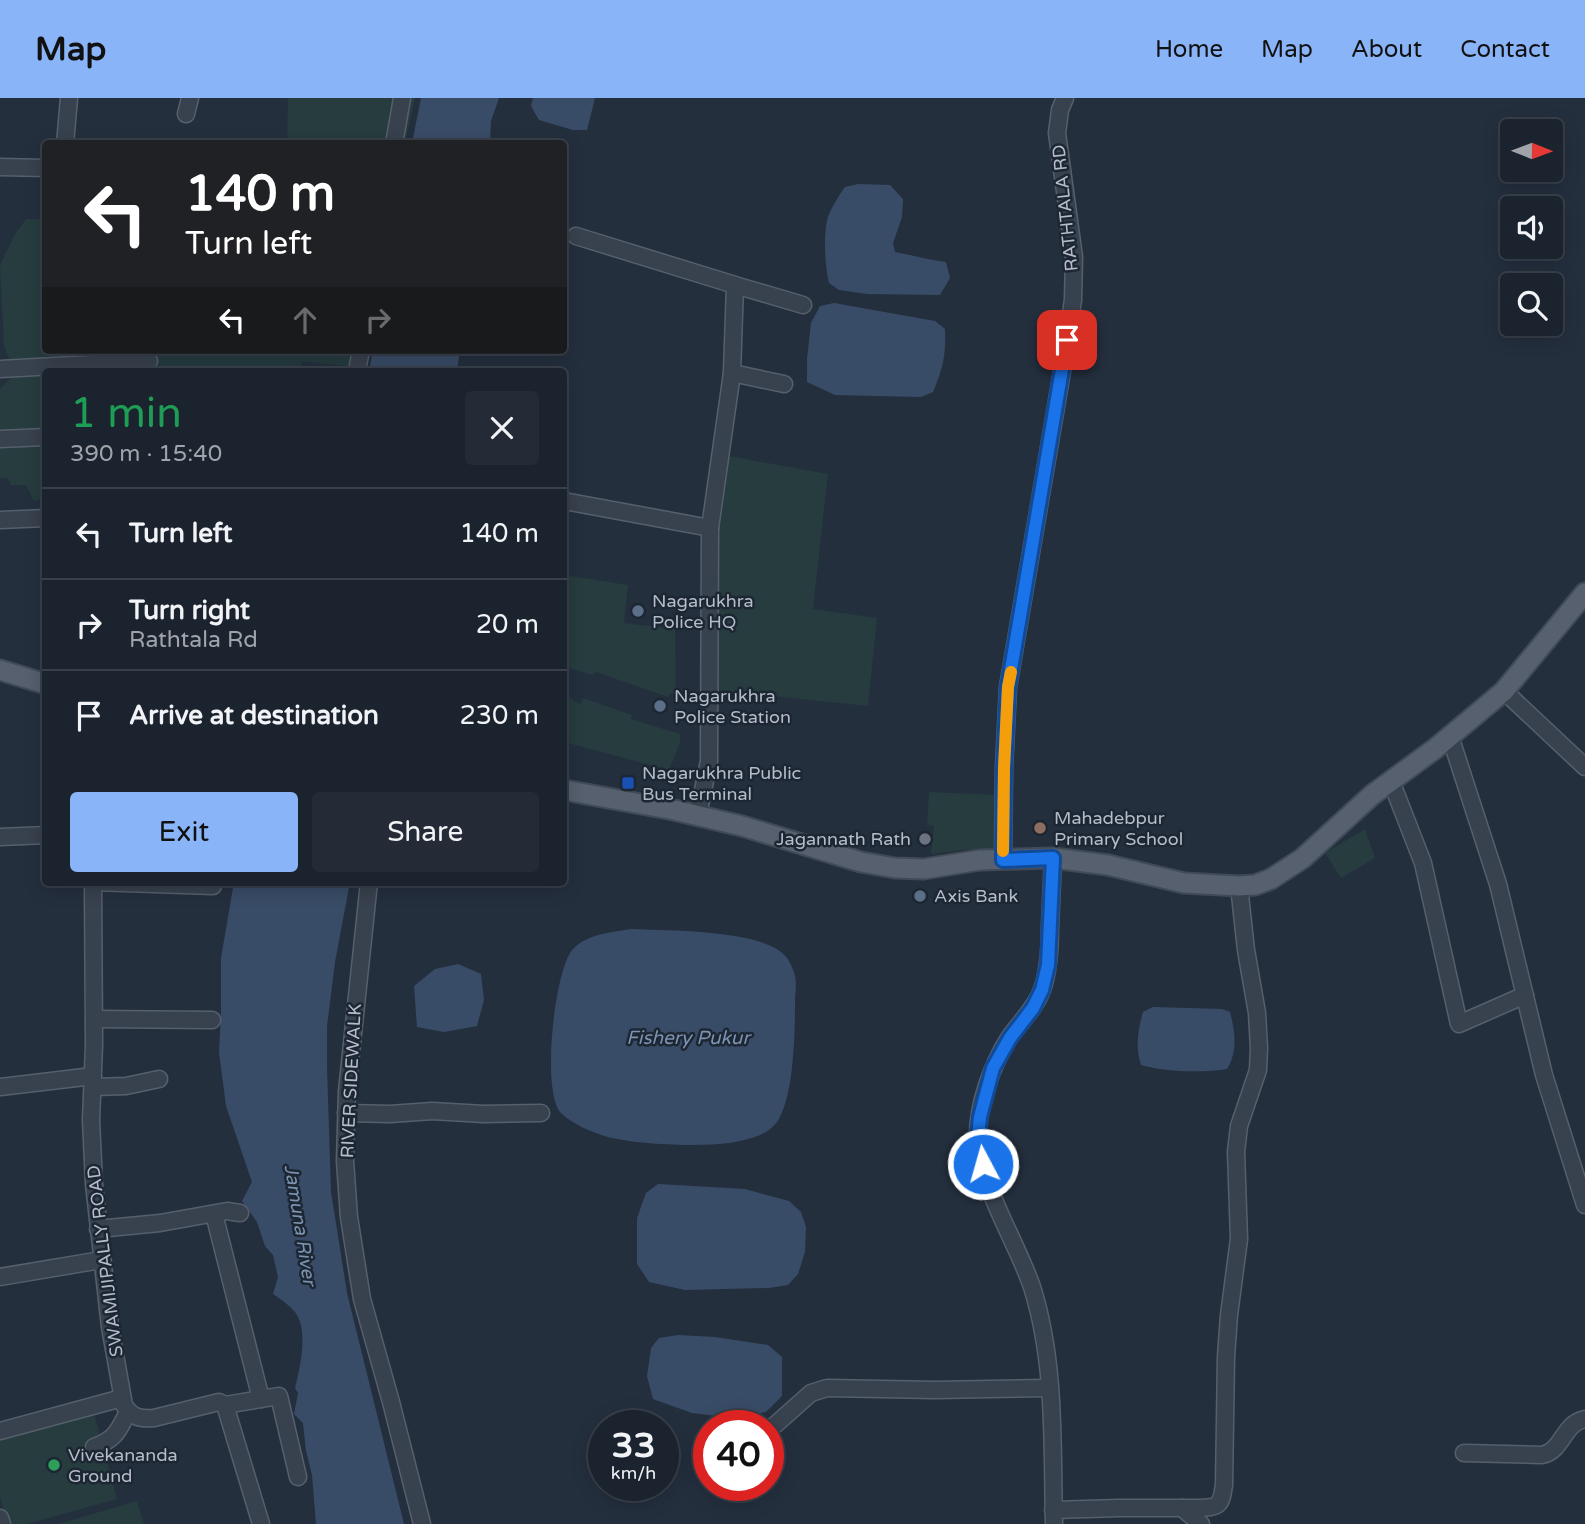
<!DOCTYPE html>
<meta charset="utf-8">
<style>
body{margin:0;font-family:"Varela Round",sans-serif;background:#242b36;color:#f1f3f6;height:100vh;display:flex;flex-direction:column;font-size:26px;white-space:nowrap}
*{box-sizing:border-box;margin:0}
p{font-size:23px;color:#a0a4aa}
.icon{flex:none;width:38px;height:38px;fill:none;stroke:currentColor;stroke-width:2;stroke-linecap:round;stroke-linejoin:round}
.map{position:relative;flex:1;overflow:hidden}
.sheet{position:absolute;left:42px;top:270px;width:525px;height:518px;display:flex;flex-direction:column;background:#1b232e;border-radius:7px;box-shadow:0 4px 18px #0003,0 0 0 2px #39404a}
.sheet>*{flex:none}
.hud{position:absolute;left:42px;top:42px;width:525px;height:214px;border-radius:7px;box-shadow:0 4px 18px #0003,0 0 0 2px #39404a;background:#202124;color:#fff;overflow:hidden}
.needle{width:46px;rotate:91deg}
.tools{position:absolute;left:1500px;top:21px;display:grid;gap:14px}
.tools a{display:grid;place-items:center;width:63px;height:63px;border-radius:7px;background:#1b232e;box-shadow:0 4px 18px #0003,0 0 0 2px #39404a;font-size:35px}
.speed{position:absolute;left:588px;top:1312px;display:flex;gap:14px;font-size:35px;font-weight:700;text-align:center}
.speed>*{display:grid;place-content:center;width:91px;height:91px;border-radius:50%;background:#1b232e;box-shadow:0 4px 18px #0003,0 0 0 2px #39404a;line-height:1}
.speed small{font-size:18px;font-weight:400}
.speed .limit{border:10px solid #d22;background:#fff;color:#111}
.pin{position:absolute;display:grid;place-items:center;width:60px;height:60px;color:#fff;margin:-30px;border-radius:14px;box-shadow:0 4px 10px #0006}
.me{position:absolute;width:77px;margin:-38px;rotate:354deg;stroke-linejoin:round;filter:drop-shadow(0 0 5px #0008)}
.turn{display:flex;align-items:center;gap:24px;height:147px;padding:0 28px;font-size:32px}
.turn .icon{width:91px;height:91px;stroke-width:2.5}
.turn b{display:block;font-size:49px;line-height:60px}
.lanes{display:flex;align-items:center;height:66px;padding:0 28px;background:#0003;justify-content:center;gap:35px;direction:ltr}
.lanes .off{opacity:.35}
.round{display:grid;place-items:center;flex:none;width:74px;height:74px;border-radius:7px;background:#242b36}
.head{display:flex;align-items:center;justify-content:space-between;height:119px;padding:0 28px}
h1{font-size:42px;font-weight:600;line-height:52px;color:#1e9e55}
.button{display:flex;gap:14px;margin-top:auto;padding:14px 28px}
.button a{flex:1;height:80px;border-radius:7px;background:#8ab4f8;color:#111;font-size:28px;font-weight:600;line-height:80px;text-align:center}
.button a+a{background:#242b36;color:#f1f3f6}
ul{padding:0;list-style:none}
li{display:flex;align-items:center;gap:21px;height:91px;padding:0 28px;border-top:2px solid #39404a}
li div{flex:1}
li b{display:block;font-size:26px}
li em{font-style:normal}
header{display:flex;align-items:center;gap:42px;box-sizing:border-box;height:98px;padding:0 35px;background:#8ab4f8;color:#111}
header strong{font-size:33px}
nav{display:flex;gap:38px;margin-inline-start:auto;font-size:24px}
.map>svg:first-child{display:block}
.green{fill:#263c3f}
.water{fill:#394c67}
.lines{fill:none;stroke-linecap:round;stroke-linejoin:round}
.minor-casing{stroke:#565f6c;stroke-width:19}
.major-casing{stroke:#414a57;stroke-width:23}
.minor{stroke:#38414e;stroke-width:16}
.major{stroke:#56606e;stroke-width:19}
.route-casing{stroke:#114b97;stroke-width:18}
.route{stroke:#1a73e8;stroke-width:12}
.slow{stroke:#f59e0b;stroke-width:12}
.service-dot{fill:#5c6f8a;stroke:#1d2633;stroke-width:2.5}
.transit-dot{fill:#1a4fb4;stroke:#1d2633;stroke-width:2.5}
.education-dot{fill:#8d6e63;stroke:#1d2633;stroke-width:2.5}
.worship-dot{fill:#6b7280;stroke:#1d2633;stroke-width:2.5}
.leisure-dot{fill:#2e9e5b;stroke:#1d2633;stroke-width:2.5}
.labels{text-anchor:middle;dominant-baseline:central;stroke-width:5;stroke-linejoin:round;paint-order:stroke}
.street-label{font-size:18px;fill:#b4bcc9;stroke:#1d2633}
.poi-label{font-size:18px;fill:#b4bcc9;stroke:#1d2633;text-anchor:start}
.water-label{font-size:19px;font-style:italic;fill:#7c92b1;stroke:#1d2633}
</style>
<header>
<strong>Map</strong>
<nav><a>Home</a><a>Map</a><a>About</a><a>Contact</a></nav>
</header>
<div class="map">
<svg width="1585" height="1426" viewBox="0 0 1585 1426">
<rect width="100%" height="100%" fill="#242f3e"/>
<g class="green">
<polygon points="288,0 415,0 405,45 287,46"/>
<polygon points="26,121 42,121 45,139 46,252 367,252 363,270 302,263 300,273 46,273 45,400 34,403 26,387 11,387 7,380 0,380 0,291 15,275 4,248 0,167 15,136"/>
<polygon points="723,357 828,376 813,511 877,520 868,608 714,592 713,430"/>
<polygon points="564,477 628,487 624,525 675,531 676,596 671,595 668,599 596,574 594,577 564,569"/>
<polygon points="565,598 573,601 573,603 580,606 583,600 632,617 631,621 680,636 680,645 669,672 564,644"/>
<polygon points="929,694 999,697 998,753 963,752 931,756 934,728 927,727"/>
<polygon points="1365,731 1375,760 1341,780 1325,755"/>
<polygon points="93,1311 117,1401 27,1426 7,1426 0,1398 0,1336"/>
<polygon points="137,1403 144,1426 58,1426"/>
</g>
<g class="water">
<polygon points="421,0 499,0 491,23 490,45 412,45"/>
<polygon points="533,0 595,0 587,32 573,32 539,22 531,8"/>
<path d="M858,86L890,87L903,101L902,119L893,145L895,154C912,157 929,162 946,164L950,180L940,197L867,196L839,192L829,185C825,169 823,135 828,119C832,108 838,99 845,89Z"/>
<path d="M834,205L935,223L945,231C946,258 943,269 933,294L921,299L835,297L807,284V261L811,225L820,208Z"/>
<polygon points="373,252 460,252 457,273 369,273"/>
<path d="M234,784H350L335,864L327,928V969L331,1094L347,1195L404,1426H316L312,1377L306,1353L303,1325L294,1316L298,1295L295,1290C300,1270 309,1232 295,1214C289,1207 281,1201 273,1196L278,1179L273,1157L265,1148L257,1124L242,1103L252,1084L226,1008L219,954L221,914V860Z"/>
<path d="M632,831C666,833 765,831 786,859C790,863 794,873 795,878C797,886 795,896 795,904C795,934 794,1000 777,1024C768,1036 754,1040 740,1043C709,1050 639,1047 608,1039C593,1035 572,1026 561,1015C541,995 554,872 573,851C587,836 613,834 632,831Z"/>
<polygon points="458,866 481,876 484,902 477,928 444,934 417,929 414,888 435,871"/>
<path d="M1153,909L1222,911L1230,914C1235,934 1238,953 1227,971C1202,975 1165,974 1141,967C1135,949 1138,932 1143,914Z"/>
<polygon points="658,1086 745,1091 789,1103 801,1114 806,1129 805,1154 798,1176 788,1187 769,1190 685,1192 649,1184 637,1166 637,1120 646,1095"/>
<polygon points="678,1237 715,1239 768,1247 782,1259 782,1298 766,1314 734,1320 692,1315 653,1301 647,1278 651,1250 659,1240"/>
</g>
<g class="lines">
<defs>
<g id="minor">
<polyline points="186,16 190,0"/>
<polyline points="65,46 69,0"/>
<polyline points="394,46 402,0"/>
<polyline points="0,69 46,70"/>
<polyline points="576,138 735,187 732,275 710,430 709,663 698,717"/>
<polyline points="735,187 803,207"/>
<polyline points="0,271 149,263"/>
<polyline points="357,273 361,252"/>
<polyline points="732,275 784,286"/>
<polyline points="0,341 46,339"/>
<polyline points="564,403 710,430"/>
<polyline points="0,422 46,420"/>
<polyline points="1504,593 1585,669"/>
<polyline points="1450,638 1498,786 1544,977 1585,1107"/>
<polyline points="1391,683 1423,765 1459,926 1525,897"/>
<polyline points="0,739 46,737"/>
<path d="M1053,760C1052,783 1051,806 1050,829C1050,850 1049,872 1042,892C1035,911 1020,924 1009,940C992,967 977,1008 978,1040C981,1091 1016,1142 1032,1189C1056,1265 1052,1347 1054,1426"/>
<polyline points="1003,762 1004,670 1008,589 1064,262 1073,202 1074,159 1057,35 1060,12 1065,0"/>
<path d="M93,784L94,947L91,1022L94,1086L110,1229L124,1307C132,1320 141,1321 154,1320L219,1304L225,1307L261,1426"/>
<polyline points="93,784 213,788"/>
<polyline points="369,784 347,993 345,1063 349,1119 362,1201 391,1304 422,1426"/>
<polyline points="94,921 212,922"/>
<polyline points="0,989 93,978"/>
<polyline points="93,989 126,988 159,981"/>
<polyline points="346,1015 390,1016 432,1013 484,1016 541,1015"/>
<polyline points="214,1116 261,1301"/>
<polyline points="98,1131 160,1125 227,1113 240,1115"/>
<polyline points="0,1179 101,1162"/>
<polyline points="225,1307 279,1298 298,1379"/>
<polyline points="775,1327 811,1295 827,1290 935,1292 1050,1290"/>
<polyline points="0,1333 122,1300"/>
<path d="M94,1349C116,1341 118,1333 128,1314"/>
<path d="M1464,1355L1542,1357C1563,1353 1563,1325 1585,1321"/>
<polyline points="1182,1410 1201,1426"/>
<path d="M1053,1412L1119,1410H1200C1220,1409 1221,1407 1224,1387L1226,1259L1229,1217L1239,1141L1236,1054L1239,1028L1258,972L1259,950L1257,915L1246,852L1239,788"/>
<polyline points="0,1420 2,1426"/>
</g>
<g id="major">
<polyline points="0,572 46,586"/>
<polyline points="564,692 674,712 742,728 861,764 895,770 924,771 980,762 1053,760 1108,767 1184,785 1239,788 1255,787 1271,781 1303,760 1372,697 1436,650 1504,593 1585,495"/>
</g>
</defs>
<use href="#minor" class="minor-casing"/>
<use href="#major" class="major-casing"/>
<use href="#minor" class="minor"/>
<use href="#major" class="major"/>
</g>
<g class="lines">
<defs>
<polyline id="route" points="983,1066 978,1040 980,1019 993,970 1010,940 1033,910 1042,892 1048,867 1053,760 1003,762 1004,670 1008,589 1067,242"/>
</defs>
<use href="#route" class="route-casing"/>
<use href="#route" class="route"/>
<polyline class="slow" points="1003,753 1004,670 1008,589 1011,574"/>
</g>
<g class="service-dot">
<circle cx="638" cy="513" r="7"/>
<circle cx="660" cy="608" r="7"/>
<circle cx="920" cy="798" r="7"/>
</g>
<rect class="transit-dot" x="621" y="678" width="14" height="14" rx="3.5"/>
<circle class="education-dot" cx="1040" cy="730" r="7"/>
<circle class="worship-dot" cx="925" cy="741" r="7"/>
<circle class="leisure-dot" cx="54" cy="1367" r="7"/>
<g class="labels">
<g class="street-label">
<text transform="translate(1065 110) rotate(-96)">RATHTALA RD</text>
<text transform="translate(351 983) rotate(-87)">RIVER SIDEWALK</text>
<text transform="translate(105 1163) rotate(-97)">SWAMIJIPALLY ROAD</text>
</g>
<g class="poi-label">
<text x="652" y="503">Nagarukhra<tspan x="652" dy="21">Police HQ</tspan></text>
<text x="674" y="598">Nagarukhra<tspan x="674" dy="21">Police Station</tspan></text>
<text x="642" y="675">Nagarukhra Public<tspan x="642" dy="21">Bus Terminal</tspan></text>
<text x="1054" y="720">Mahadebpur<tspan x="1054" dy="21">Primary School</tspan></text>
<text x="911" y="741" text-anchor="end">Jagannath Rath</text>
<text x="934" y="798">Axis Bank</text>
<text x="68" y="1357">Vivekananda<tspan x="68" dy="21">Ground</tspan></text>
</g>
<g class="water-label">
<text x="688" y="940">Fishery Pukur</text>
<text transform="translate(300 1127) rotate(81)">Jamuna River</text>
</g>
</g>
</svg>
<div class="tools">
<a><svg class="needle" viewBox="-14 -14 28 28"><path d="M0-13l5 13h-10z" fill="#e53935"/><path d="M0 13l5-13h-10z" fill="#a0a4aa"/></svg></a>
<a><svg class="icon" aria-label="sound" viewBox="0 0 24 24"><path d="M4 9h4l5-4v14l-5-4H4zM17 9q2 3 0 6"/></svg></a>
<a><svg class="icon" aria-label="search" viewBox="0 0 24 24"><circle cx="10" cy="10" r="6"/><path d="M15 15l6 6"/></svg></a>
</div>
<div class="speed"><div>33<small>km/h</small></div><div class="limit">40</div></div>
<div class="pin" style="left:1067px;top:242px;background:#d93025"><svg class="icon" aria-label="arrive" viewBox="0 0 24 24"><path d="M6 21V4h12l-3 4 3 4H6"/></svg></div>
<svg class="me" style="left:983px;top:1066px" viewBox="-20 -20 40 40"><circle r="17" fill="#1a73e8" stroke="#fff" stroke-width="3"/><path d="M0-11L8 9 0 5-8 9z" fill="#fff"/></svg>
<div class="hud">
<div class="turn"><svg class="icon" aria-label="left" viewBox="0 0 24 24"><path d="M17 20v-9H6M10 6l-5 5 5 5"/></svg><div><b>140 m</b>Turn left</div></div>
<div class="lanes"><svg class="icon" aria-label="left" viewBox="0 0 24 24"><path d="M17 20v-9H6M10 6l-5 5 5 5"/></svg><svg class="icon off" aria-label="ahead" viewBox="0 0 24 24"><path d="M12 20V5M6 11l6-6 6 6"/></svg><svg class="icon off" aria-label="right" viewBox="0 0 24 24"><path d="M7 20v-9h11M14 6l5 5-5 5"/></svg></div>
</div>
<section class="sheet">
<div class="head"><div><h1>1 min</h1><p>390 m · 15:40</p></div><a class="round"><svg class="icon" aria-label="close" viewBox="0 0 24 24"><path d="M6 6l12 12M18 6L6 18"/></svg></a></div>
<ul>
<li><svg class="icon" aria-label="left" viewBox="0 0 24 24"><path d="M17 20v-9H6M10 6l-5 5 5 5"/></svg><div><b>Turn left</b></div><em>140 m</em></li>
<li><svg class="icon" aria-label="right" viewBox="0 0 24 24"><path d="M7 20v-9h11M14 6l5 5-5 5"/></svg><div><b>Turn right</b><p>Rathtala Rd</p></div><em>20 m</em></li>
<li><svg class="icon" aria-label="arrive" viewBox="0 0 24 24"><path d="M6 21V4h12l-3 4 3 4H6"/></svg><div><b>Arrive at destination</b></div><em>230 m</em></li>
</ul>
<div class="button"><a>Exit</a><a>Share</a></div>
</section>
</div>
